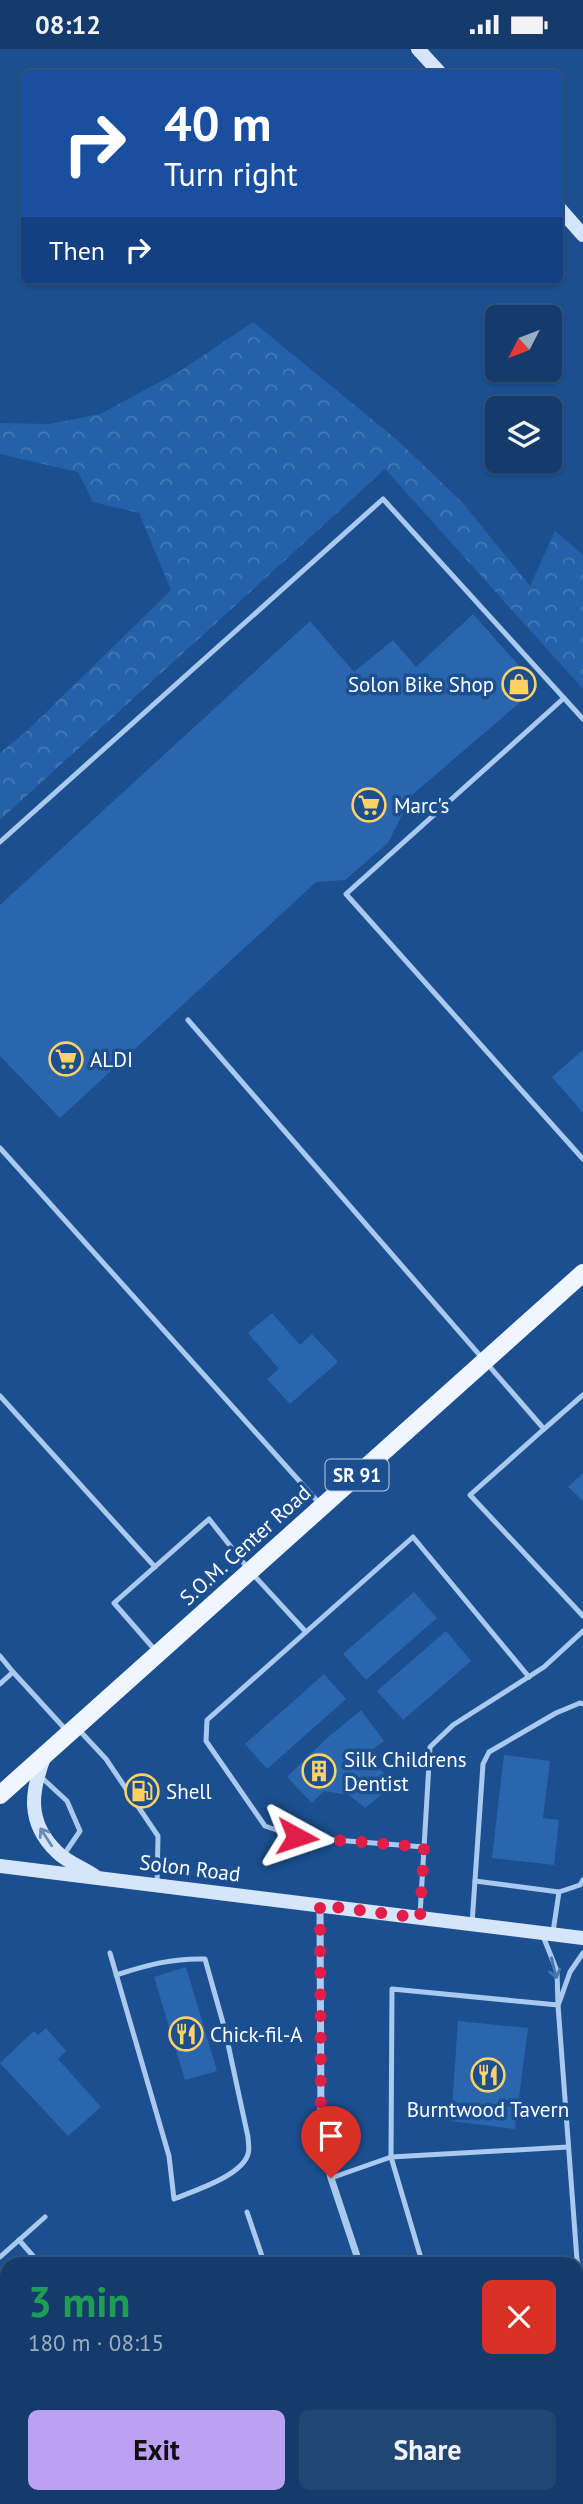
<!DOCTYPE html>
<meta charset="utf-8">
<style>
body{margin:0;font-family:"PT Sans",sans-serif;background:#214673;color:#f1f3f6;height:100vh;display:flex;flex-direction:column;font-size:26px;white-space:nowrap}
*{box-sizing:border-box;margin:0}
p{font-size:23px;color:#9dadc1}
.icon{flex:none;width:38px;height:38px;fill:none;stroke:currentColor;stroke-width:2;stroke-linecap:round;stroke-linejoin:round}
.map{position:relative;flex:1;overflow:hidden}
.details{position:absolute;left:0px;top:2208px;width:584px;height:247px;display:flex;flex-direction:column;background:#143b6b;border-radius:21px 21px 0 0;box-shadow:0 2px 5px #0004,0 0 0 2px #33557e}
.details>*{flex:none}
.guide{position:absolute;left:21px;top:21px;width:542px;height:214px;border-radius:10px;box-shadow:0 2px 5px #0004,0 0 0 2px #33557e;background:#1a4fa0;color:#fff;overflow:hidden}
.needle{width:46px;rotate:228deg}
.controls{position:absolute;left:485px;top:256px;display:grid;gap:14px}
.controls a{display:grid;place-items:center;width:77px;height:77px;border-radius:10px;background:#143b6b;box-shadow:0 2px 5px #0004,0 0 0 2px #33557e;font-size:35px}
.pin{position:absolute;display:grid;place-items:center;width:60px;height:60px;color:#fff;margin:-72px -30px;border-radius:50% 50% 50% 0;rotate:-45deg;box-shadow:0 0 7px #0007}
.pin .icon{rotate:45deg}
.me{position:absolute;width:77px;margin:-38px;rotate:95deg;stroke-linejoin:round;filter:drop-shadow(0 0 5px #0008)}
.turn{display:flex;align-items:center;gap:24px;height:147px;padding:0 28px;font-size:32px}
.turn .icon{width:91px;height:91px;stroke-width:2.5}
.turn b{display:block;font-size:49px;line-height:60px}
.then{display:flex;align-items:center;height:66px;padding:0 28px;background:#0003;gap:14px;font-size:26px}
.round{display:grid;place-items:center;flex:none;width:74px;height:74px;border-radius:10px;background:#214673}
.summary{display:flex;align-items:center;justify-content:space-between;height:119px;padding:0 28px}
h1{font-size:42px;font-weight:700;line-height:52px;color:#1e9e55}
.cta{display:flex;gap:14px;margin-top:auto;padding:14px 28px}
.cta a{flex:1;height:80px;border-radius:10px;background:#bca0f2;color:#111;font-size:28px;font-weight:700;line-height:80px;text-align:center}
.cta a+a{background:#214673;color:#f1f3f6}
.status{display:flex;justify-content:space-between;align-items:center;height:49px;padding:0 35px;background:#143b6b;direction:ltr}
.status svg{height:19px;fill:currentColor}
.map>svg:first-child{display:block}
.green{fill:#2461a8}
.forest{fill:url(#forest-crowns)}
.building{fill:#2a66ad}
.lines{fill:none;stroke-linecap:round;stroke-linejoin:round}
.lane{stroke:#a9c9ee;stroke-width:5}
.street{stroke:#a9c9ee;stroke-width:7}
.secondary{stroke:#d6e6fa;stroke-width:14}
.primary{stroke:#f0f6ff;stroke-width:18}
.oneway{stroke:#668bba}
.oneway2{stroke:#4674ac}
.route{stroke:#e11d48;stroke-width:12;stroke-dasharray:0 21.6}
.labels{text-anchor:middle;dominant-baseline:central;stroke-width:7;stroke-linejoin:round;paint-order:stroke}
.shield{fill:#1b4f8f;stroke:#bbcadd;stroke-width:2}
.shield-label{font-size:19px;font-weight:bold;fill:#fff}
.poi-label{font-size:21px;fill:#fff;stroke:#1b4f8f;text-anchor:start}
.street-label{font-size:21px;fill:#fff;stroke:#1b4f8f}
</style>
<div class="status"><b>08:12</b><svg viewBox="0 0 49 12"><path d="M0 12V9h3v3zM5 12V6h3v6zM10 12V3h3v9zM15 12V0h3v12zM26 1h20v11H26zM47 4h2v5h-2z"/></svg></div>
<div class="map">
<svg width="583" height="2455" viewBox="0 0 583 2455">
<defs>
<pattern id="forest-crowns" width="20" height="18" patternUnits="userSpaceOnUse" patternTransform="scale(1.75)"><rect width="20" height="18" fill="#2461a8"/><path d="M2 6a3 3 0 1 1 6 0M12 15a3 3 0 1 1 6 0" fill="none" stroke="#4579b5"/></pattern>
</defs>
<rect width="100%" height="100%" fill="#1b4f8f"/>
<polygon class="green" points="0,2274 7,2282 7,2448 129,2448 121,2455 0,2455"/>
<polygon class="forest" points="253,273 396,390 463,454 530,537 555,482 583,506 583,640 385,420 0,771 0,704 29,680 171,541 139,464 93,453 78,423 0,405 0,374 49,375 100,365 180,322"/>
<g class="building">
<polygon points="473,565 538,638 412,746 388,794 345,831 316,833 60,1069 0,1007 0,856 310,572 354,623 393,591 416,618"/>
<polygon points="583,1001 583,1064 552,1028"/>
<polygon points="272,1264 300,1296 312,1285 338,1313 290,1355 267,1330 279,1320 248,1284"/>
<polygon points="583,1424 583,1452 568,1438"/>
<polygon points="414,1543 437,1569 366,1631 343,1605"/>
<polygon points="446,1582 471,1612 403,1671 377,1642"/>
<polygon points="324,1625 346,1650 267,1720 245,1695"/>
<polygon points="361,1661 384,1692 366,1705 394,1735 365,1759 349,1746 324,1742 312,1754 287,1728 326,1690"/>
<polygon points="504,1706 550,1712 543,1769 559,1771 554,1816 492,1809"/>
<polygon points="186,1918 217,2022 185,2031 154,1928"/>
<polygon points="458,1972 528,1979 515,2080 451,2072"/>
<polygon points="46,1979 66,2002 58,2010 101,2058 68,2087 0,2014 34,1982 38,1986"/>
<polygon points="580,2290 583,2293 583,2384 578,2386 578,2291"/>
</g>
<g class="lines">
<g class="lane">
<polyline points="564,649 346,845 583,1110"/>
<polyline points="0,793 383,450 583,670"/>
<polyline points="188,971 544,1380 583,1346"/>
<polyline points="0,1099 320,1455"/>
<polyline points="0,1347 155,1518"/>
<polyline points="544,1380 470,1446 583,1567"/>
<polyline points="306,1583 413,1488 529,1628"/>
<polyline points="155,1601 114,1554 209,1470 250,1522 306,1583 207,1671 206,1692 265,1777 297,1788 424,1798"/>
<polyline points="0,1607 13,1623"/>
<polyline points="0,1635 13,1623 67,1682"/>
<polyline points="79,1681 106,1710 158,1787 157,1836"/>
<polyline points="41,1728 67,1752 80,1782 63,1807"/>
<polyline points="475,1832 559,1843"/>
<polyline points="420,1866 430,1698 453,1676 544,1618 583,1582"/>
<polyline points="472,1875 483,1715 489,1703 556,1664 580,1654 583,1655"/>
<polyline points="553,1883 559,1843 580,1836 583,1831"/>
<polyline points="543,1887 557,1922 558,1956"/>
<path d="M110,1904L169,2107L174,2150C193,2142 242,2127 248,2105C250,2100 248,2093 248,2088L225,1981L205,1910C173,1909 147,1916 116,1926"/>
<polyline points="559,1954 570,1923 583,1904"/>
<polyline points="331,2129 391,2108 568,2098"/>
<polyline points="247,2163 265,2216"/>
<polyline points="19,2191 41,2216"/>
<polyline points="0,2208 45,2168"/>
<polyline points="423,2216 391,2108 392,1940 558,1956 577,2211 583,2228"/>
<polyline points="0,2232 7,2240"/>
<polyline points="578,2249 583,2247"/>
</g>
<g class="street">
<polyline points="320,1856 321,2081 331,2129 360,2216"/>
<polyline points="438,2448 440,2455"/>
</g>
<g class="secondary">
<polyline points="418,0 440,24"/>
<polyline points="560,160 583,186"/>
<path d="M45,1706C31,1742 26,1773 57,1803C67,1813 83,1819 95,1827"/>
<polyline points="0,1817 583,1889"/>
</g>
<polyline class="primary" points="0,1746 583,1224"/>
</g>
<defs><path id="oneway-shaft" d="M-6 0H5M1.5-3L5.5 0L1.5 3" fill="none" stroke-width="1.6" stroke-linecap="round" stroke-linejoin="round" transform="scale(1.75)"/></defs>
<use class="oneway" href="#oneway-shaft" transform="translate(46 1788) rotate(-123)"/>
<use class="oneway2" href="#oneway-shaft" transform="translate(554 1919) rotate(76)"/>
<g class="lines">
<polyline class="route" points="297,1788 424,1798 420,1869 320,1856 321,2081 331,2129"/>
</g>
<defs>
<symbol id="shop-ring" viewBox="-11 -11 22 22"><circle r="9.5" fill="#1b4f8f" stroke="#ffd166" stroke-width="1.5"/><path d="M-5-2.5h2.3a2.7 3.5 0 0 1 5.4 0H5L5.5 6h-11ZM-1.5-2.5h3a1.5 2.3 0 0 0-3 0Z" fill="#ffd166"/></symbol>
<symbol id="supermarket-ring" viewBox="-11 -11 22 22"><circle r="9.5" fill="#1b4f8f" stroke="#ffd166" stroke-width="1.5"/><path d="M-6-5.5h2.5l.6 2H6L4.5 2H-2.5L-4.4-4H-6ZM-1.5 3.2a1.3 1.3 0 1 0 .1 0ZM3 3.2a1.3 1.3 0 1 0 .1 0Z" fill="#ffd166"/></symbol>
<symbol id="building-ring" viewBox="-11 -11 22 22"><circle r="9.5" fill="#1b4f8f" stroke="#ffd166" stroke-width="1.5"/><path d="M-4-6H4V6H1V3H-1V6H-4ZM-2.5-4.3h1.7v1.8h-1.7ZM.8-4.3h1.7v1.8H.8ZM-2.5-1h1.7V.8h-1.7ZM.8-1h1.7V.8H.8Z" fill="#ffd166"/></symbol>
<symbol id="fuel-ring" viewBox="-11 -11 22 22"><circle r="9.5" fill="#1b4f8f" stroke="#ffd166" stroke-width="1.5"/><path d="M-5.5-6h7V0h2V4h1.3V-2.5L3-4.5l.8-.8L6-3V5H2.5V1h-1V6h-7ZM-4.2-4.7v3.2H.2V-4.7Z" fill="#ffd166"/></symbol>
<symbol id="restaurant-ring" viewBox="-11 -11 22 22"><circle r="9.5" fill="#1b4f8f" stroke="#ffd166" stroke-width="1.5"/><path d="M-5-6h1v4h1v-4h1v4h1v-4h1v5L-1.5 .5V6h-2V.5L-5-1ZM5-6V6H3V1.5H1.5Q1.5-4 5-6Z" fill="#ffd166"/></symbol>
</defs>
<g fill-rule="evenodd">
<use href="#shop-ring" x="500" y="616" width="38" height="38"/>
<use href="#supermarket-ring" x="350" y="737" width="38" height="38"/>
<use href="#supermarket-ring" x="47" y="991" width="38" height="38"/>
<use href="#building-ring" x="300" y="1703" width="38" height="38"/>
<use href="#fuel-ring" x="123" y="1723" width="38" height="38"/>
<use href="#restaurant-ring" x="167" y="1966" width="38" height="38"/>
<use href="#restaurant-ring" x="469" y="2007" width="38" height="38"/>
</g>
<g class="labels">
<rect class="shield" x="325.5" y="1410.5" width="63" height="31" rx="5"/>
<g class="shield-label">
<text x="357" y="1426">SR 91</text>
</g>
<g class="poi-label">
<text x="494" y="635" text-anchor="end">Solon Bike Shop</text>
<text x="394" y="756">Marc's</text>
<text x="90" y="1010">ALDI</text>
<text x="344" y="1710">Silk Childrens<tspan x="344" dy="24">Dentist</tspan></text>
<text x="166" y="1742">Shell</text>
<text x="210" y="1985">Chick-fil-A</text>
<text x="488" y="2060" text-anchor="middle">Burntwood Tavern</text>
</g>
<g class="street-label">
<text transform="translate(245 1496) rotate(-42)">S.O.M. Center Road</text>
<text transform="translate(190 1819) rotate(7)">Solon Road</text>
</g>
</g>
</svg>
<div class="controls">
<a><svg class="needle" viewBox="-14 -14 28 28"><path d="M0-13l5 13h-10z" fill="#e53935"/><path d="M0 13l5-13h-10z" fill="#9dadc1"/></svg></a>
<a><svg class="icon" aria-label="layers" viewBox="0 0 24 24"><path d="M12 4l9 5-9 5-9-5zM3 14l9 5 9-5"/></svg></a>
</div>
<div class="pin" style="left:331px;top:2129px;background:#d93025"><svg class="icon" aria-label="arrive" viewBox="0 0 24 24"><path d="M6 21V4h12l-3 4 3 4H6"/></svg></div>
<svg class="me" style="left:297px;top:1788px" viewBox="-20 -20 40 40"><path d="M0-17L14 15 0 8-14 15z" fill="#e11d48" stroke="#fff" stroke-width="4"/></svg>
<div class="guide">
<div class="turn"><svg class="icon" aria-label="right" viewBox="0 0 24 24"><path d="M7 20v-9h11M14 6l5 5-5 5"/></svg><div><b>40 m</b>Turn right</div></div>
<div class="then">Then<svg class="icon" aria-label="right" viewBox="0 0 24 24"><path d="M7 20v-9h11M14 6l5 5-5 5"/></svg></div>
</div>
<section class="details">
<div class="summary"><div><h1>3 min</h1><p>180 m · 08:15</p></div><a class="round" style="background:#d93025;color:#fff"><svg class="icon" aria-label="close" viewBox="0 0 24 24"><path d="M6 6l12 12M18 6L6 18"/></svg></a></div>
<div class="cta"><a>Exit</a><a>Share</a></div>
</section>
</div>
